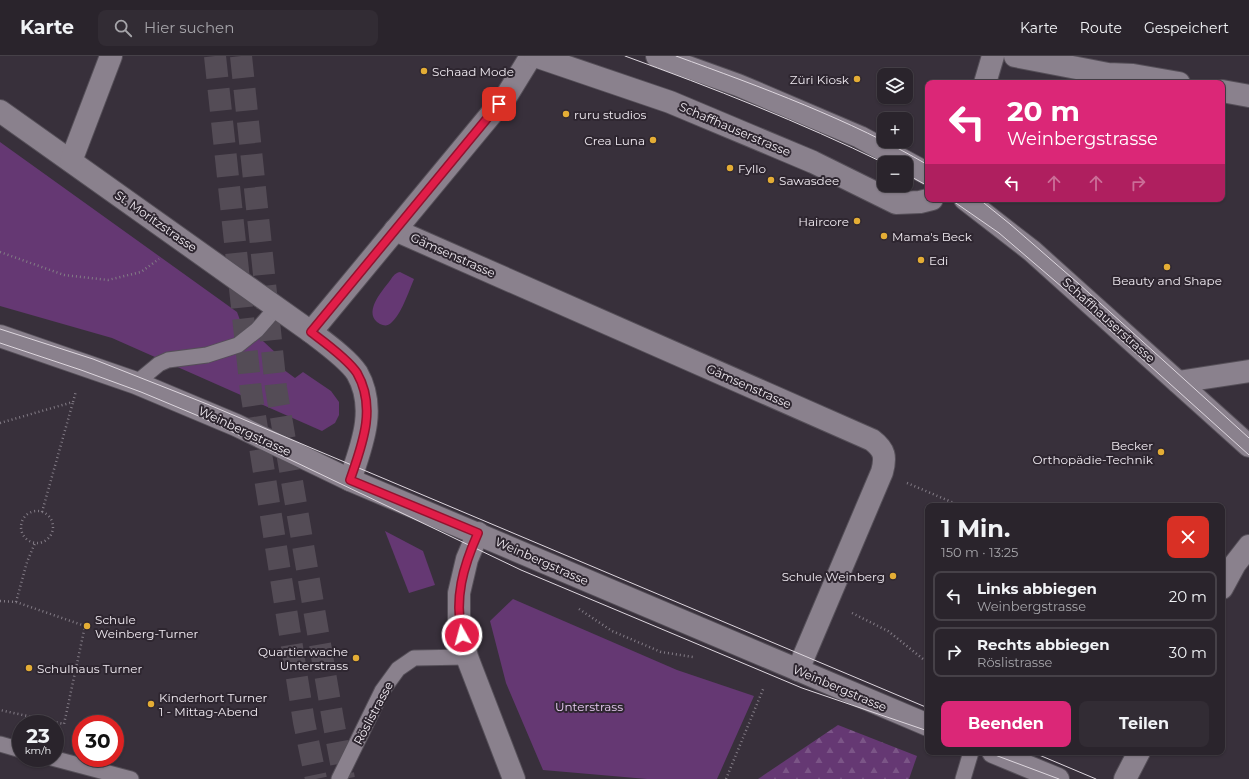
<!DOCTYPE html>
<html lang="de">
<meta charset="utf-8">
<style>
body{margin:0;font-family:Montserrat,sans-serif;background:#322c34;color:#f1f3f6;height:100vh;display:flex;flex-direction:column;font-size:15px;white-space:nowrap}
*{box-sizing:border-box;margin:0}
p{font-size:13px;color:#a5a4a9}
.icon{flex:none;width:22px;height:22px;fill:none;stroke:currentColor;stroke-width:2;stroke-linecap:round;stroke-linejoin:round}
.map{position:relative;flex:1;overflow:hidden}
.drawer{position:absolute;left:925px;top:447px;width:300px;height:252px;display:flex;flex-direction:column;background:#2a242c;border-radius:8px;box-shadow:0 1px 3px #0004,0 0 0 1px #464148}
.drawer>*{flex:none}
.top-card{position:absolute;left:925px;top:24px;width:300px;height:122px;border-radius:8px;box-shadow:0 1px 3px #0004,0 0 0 1px #464148;background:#db2777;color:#fff;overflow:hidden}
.fabs{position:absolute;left:877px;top:12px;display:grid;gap:8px}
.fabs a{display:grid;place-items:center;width:36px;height:36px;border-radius:8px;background:#2a242c;box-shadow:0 1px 3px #0004,0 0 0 1px #464148;font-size:20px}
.speed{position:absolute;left:12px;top:659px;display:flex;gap:8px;font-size:20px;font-weight:700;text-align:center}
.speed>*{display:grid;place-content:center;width:52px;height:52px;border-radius:50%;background:#2a242c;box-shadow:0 1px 3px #0004,0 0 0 1px #464148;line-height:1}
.speed small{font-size:10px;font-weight:400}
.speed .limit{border:6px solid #d22;background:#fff;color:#111}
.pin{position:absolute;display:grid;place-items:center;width:34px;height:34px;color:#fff;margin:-17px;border-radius:8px;box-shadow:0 2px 6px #0006}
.me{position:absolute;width:44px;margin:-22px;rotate:353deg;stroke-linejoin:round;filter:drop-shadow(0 0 3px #0008)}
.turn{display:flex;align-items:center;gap:14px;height:84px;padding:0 16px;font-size:18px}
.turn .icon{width:52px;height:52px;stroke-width:2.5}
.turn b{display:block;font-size:28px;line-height:34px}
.lanes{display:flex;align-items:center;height:38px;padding:0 16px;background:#0003;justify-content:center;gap:20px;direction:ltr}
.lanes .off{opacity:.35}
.round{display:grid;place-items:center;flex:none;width:42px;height:42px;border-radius:8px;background:#322c34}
.head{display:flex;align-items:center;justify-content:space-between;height:68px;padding:0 16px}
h1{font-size:24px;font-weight:700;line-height:30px}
.action{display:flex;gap:8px;margin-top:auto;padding:8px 16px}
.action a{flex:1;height:46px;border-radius:8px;background:#db2777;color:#fff;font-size:16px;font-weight:700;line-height:46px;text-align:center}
.action a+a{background:#322c34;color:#f1f3f6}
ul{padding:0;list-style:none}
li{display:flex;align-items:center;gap:12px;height:50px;margin:0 8px 6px;padding:0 8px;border:2px solid #464148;border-radius:8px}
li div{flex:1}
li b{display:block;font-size:15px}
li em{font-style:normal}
header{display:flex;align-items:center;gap:24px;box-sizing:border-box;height:56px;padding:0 20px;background:#2a242c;border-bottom:1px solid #464148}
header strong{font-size:19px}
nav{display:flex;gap:22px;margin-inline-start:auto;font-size:14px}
.search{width:280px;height:36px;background:#322c34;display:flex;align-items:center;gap:10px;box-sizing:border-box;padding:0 14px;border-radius:8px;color:#a5a4a9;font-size:15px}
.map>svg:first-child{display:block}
.forest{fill:url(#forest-firs)}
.green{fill:#653873}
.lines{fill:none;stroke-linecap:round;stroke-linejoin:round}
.highway-tunnel{stroke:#544c56;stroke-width:22;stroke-dasharray:22 11;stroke-linecap:butt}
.lane-casing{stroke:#554f58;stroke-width:17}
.street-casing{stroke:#554f58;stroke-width:24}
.secondary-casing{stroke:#554f58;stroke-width:24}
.path{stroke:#837c86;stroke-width:2.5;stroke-dasharray:1 3;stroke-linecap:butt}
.lane{stroke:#8a818d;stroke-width:15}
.street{stroke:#8a818d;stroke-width:22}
.secondary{stroke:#8a818d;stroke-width:22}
.tram{stroke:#ded7df;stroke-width:1}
.route-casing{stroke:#92132f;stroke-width:10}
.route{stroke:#e11d48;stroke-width:7}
.poi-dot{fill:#e4ad35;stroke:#2e2630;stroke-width:1.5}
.labels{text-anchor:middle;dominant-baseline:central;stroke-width:4;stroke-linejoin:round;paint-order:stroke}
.poi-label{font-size:12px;fill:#f0eaf1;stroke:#2e2630;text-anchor:start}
.street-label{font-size:12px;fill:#f0eaf1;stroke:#2e2630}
.park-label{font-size:12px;fill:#e9ccf3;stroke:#2e2630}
</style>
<header>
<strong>Karte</strong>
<div class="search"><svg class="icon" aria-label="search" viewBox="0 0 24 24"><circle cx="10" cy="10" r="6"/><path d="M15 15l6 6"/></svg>Hier suchen</div>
<nav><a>Karte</a><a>Route</a><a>Gespeichert</a></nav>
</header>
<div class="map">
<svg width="1249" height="723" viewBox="0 0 1249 723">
<defs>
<pattern id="forest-firs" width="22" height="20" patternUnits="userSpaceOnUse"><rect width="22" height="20" fill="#653873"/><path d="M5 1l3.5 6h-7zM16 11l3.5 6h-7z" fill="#7b5587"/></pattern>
</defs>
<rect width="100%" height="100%" fill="#38303b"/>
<polygon class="forest" points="838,669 917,700 909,723 758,723"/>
<g class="green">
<polygon points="0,86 237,256 240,264 277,298 272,305 295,322 303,316 331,335 339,346 339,359 335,367 322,375 112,282 0,250"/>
<path d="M400,216L414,223C409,235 401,259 391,267C388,270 384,270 380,268C362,258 381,236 389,226C392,222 394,217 400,216Z"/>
<polygon points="385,475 423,495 435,529 409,537"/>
<polygon points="513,543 677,614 754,640 717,723 647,723 543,714 506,627 490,565"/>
</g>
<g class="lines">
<g class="highway-tunnel">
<polyline points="215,0 251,335 304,666 316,723"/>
<polyline points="241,0 276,332 333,664 344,723"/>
</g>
<defs>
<g id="lane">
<polyline points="136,327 159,308 168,304 207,299 238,289 257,274 277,251"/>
<polyline points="0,688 21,694"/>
<polyline points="52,702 131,723"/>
<polyline points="339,723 382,635 398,613 414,602 467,601"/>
<polyline points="963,723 971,696"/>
</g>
<g id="street">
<polyline points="1015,0 1108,18 1133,19 1179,27"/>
<polyline points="985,27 993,0"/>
<polyline points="1222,35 1249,40"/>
<path d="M0,55L311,276C324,286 348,303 357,317C377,352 362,389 350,424"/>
<polyline points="71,105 111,0"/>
<path d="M395,174L872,384C885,394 886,401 882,416L798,614"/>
<polyline points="311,276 507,39 531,0"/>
<polyline points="1178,326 1249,315"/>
<polyline points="478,477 467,503 459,537 459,569 467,601 514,723"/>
<polyline points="1222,532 1235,508 1249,490"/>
<polyline points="1125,723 1139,696"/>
</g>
<g id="secondary">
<polyline points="535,0 670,46 813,106 896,147 920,146 932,143"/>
<polyline points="657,0 738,29 860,81 928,118"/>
<polyline points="965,143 1032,195 1249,390"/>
<polyline points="0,280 136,327 236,369 350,424 928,669"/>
<polyline points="993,696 1058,723"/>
</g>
</defs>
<use href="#lane" class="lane-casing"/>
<use href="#street" class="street-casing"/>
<use href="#secondary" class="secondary-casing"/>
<g class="path">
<polyline points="0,196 64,219 108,224 141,216 159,203"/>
<polyline points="0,367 73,346 76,335"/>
<polyline points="907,427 954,447 955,450"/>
<circle cx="37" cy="471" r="16"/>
<polyline points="42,456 73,346"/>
<polyline points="0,545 16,546 85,570 64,668 0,654"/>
<polyline points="16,546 27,506 35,487"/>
<polyline points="579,553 612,575 661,596 693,601"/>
<polyline points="852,557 888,575 923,603 928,605"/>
<polyline points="726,723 764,631"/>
</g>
<use href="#lane" class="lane"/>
<use href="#street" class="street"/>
<use href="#secondary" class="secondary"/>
<g class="tram">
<path d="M625,0C713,32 800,66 884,107"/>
<path d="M676,0C761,31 849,63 928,109"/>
<polyline points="906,118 928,130"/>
<polyline points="950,143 999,177 1069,237 1249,399"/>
<polyline points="979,143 1010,168 1079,228 1249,382"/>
<polyline points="0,273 93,303 207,348 928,652"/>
<polyline points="0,287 81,314 141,336 201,361 521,514 802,632 928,675"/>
<polyline points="987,696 1059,723"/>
<polyline points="1032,696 1096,723"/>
</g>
</g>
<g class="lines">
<defs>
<path id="route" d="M462,579C454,542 463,511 478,477L350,424C362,389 377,352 357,317C348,303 324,286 311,276L499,48"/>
</defs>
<use href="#route" class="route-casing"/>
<use href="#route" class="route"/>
</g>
<g class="poi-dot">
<circle cx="424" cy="15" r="4"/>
<circle cx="857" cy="23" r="4"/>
<circle cx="566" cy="58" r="4"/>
<circle cx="653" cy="84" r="4"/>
<circle cx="730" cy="112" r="4"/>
<circle cx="771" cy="124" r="4"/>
<circle cx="857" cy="165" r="4"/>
<circle cx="884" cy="180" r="4"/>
<circle cx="921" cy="204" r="4"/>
<circle cx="1167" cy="211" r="4"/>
<circle cx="1161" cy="396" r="4"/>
<circle cx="893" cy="520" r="4"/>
<circle cx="87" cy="570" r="4"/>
<circle cx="356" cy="602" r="4"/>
<circle cx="29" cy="612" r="4"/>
<circle cx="151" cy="648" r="4"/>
</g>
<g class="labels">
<g class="poi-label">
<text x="432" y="15">Schaad Mode</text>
<text x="849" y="23" text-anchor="end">Züri Kiosk</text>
<text x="574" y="58">ruru studios</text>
<text x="645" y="84" text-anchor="end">Crea Luna</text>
<text x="738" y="112">Fyllo</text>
<text x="779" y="124">Sawasdee</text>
<text x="849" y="165" text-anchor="end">Haircore</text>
<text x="892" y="180">Mama's Beck</text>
<text x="929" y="204">Edi</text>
<text x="1167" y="224" text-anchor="middle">Beauty and Shape</text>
<text x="1153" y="389" text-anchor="end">Becker<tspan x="1153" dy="14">Orthopädie-Technik</tspan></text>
<text x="885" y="520" text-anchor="end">Schule Weinberg</text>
<text x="95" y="563">Schule<tspan x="95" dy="14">Weinberg-Turner</tspan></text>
<text x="348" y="595" text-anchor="end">Quartierwache<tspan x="348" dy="14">Unterstrass</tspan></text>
<text x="37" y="612">Schulhaus Turner</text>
<text x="159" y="641">Kinderhort Turner<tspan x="159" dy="14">1 - Mittag-Abend</tspan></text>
</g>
<g class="street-label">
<text transform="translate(735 73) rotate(23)">Schaffhauserstrasse</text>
<text transform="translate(156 165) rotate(35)">St. Moritzstrasse</text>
<text transform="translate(453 199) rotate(24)">Gämsenstrasse</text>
<text transform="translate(1109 264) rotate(42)">Schaffhauserstrasse</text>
<text transform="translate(749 330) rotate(24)">Gämsenstrasse</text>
<text transform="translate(245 375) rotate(25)">Weinbergstrasse</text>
<text transform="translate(542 505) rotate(24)">Weinbergstrasse</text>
<text transform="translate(840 632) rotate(23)">Weinbergstrasse</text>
<text transform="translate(373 657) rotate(-62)">Röslistrasse</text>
</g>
<g class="park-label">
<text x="589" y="650">Unterstrass</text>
</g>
</g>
</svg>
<div class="fabs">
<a><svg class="icon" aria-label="layers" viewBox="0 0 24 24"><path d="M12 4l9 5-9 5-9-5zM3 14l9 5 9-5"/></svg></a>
<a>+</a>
<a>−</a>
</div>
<div class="speed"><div>23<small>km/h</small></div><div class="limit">30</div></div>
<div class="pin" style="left:499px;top:48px;background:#d93025"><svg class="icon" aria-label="arrive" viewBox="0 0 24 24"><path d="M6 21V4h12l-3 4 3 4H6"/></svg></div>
<svg class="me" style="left:462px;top:579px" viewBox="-20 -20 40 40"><circle r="17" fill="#e11d48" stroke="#fff" stroke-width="3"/><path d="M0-11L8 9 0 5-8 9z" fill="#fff"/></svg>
<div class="top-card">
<div class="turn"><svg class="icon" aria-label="left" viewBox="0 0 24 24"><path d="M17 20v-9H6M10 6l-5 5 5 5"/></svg><div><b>20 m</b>Weinbergstrasse</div></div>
<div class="lanes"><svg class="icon" aria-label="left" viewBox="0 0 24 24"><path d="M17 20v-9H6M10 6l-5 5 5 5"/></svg><svg class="icon off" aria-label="ahead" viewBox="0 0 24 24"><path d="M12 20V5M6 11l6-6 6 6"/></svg><svg class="icon off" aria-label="ahead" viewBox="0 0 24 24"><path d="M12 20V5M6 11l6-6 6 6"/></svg><svg class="icon off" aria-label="right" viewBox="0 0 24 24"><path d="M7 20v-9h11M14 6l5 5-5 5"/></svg></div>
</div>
<section class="drawer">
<div class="head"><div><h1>1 Min.</h1><p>150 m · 13:25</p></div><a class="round" style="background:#d93025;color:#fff"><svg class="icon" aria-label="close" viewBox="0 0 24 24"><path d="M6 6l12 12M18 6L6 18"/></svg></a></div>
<ul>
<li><svg class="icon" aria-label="left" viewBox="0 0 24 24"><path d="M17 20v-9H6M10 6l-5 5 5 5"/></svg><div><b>Links abbiegen</b><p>Weinbergstrasse</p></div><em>20 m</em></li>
<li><svg class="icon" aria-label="right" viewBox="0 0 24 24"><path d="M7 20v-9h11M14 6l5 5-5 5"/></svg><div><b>Rechts abbiegen</b><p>Röslistrasse</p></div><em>30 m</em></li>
</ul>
<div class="action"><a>Beenden</a><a>Teilen</a></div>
</section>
</div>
